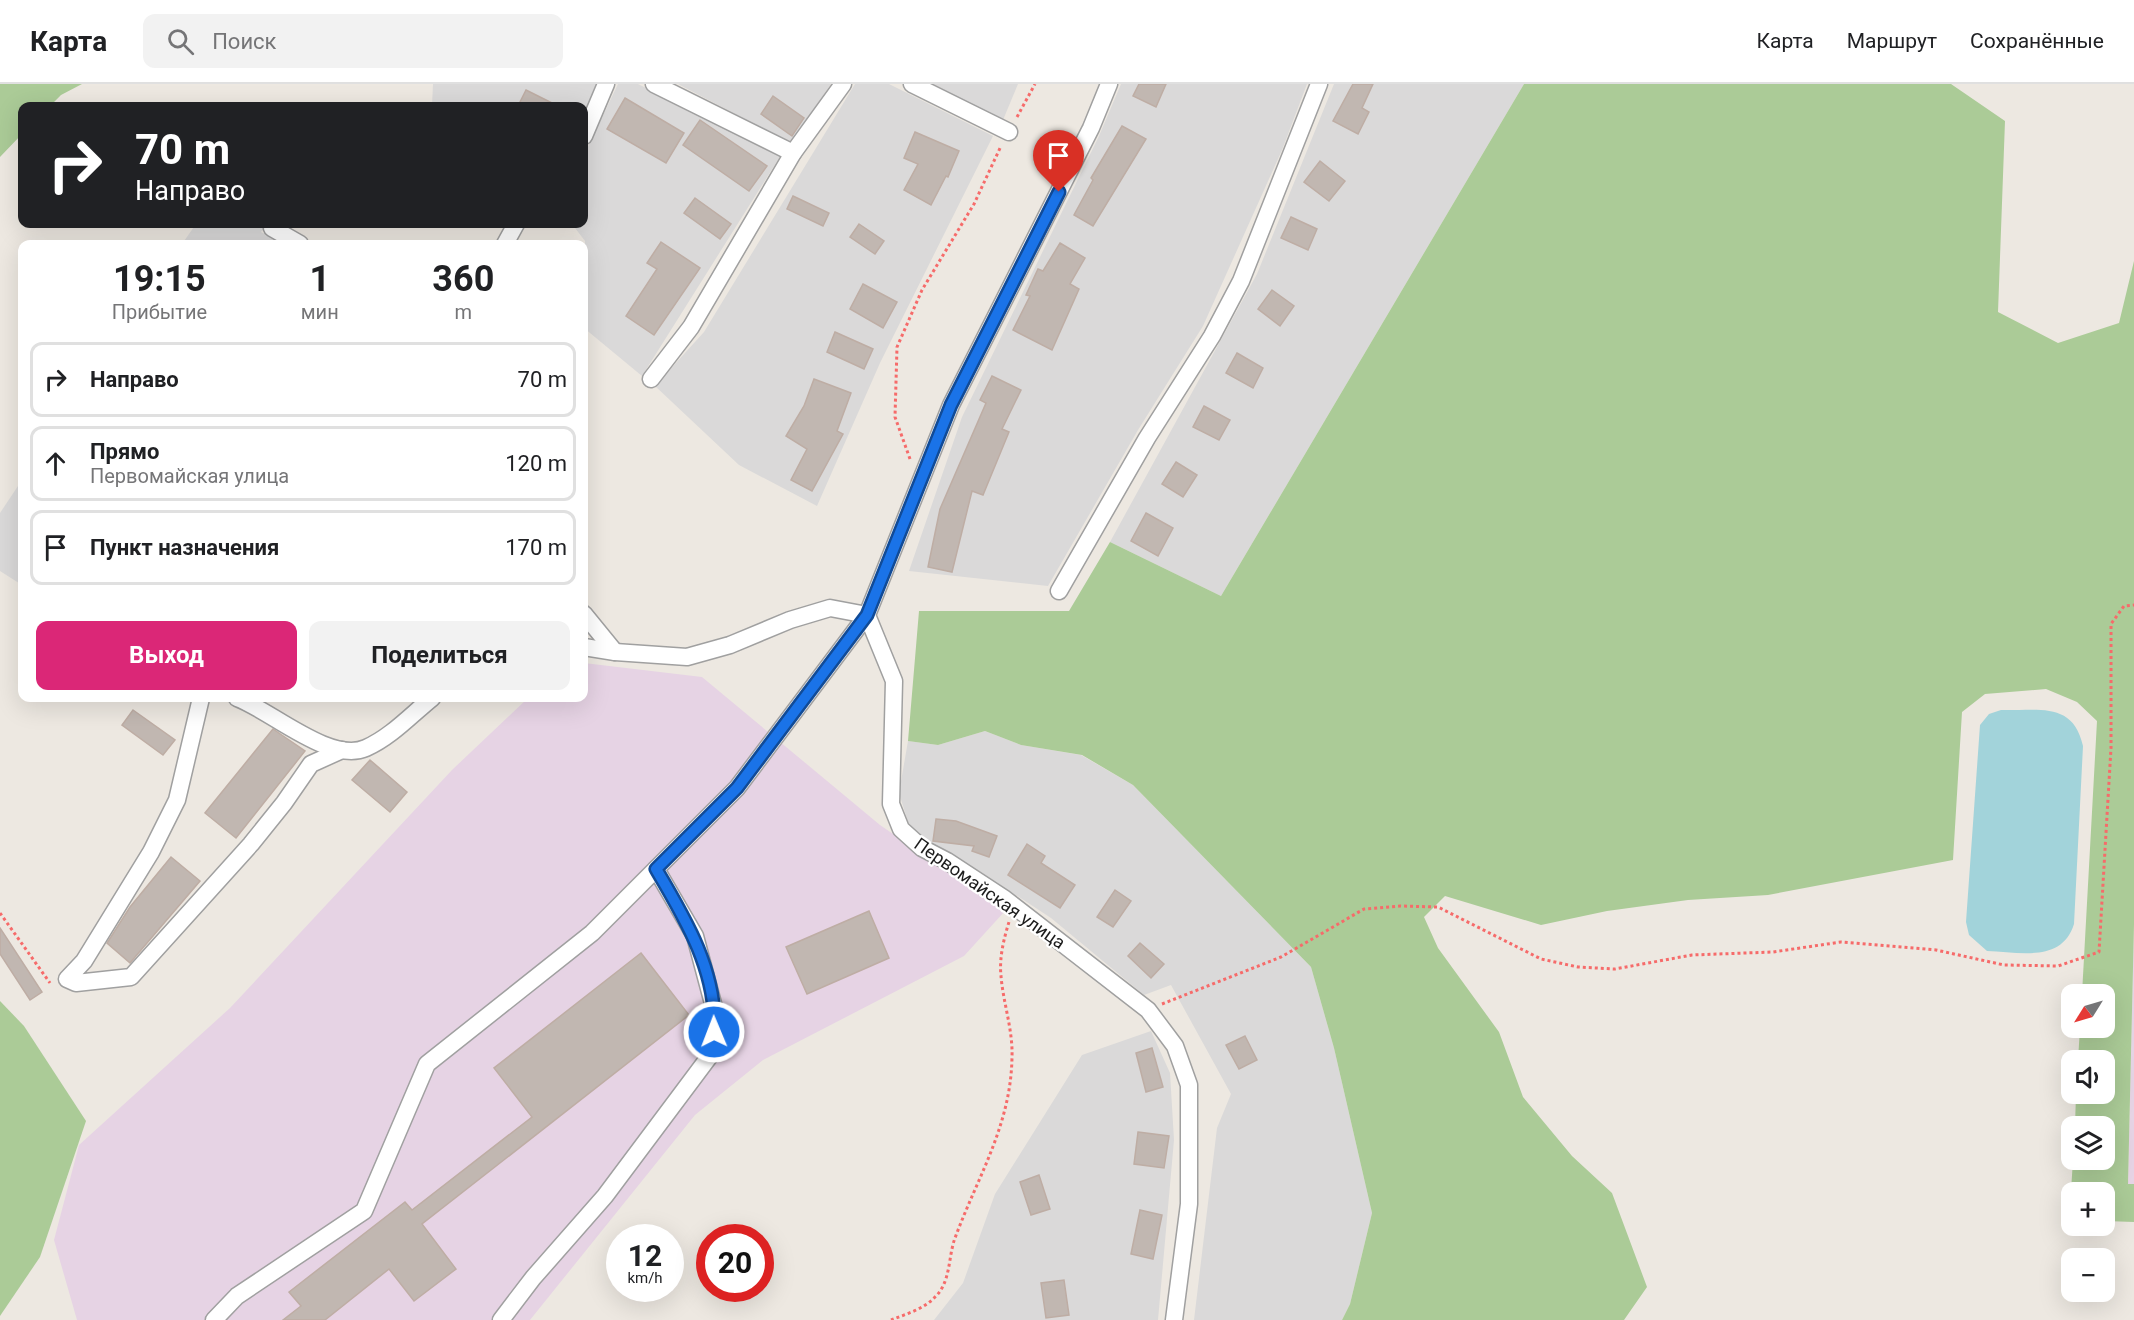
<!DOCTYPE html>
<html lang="ru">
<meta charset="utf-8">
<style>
body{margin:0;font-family:Roboto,sans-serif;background:#f2f2f2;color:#202124;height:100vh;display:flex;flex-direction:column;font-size:22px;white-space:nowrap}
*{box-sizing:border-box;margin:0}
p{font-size:20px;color:#757577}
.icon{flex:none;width:33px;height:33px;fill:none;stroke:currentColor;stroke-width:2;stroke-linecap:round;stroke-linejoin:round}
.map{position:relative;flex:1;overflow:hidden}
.panel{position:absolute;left:18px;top:156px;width:570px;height:462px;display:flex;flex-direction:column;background:#fff;border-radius:12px;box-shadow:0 6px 24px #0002}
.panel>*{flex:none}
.hud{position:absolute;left:18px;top:18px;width:570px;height:126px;border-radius:12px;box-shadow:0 6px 24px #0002;background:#202124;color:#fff;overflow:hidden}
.needle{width:39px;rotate:233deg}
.controls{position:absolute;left:2061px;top:900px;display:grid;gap:12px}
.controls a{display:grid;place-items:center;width:54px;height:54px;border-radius:12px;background:#fff;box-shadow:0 6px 24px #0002;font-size:30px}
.speed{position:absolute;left:606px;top:1140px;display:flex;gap:12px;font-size:30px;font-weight:700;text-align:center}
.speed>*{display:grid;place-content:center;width:78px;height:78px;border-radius:50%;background:#fff;box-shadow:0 6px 24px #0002;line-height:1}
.speed small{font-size:15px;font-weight:400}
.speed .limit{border:9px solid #d22;background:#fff;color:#111}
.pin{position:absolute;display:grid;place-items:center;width:51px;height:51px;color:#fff;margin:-62px -26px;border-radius:50% 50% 50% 0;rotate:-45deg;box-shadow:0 0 6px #0007}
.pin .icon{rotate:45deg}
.me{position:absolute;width:66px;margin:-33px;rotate:359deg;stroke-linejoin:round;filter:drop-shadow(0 0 4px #0008)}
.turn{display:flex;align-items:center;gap:21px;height:126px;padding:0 18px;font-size:27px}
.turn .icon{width:78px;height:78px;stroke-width:2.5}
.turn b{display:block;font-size:42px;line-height:51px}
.eta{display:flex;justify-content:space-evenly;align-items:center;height:102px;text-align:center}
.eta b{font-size:36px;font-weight:700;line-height:42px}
.button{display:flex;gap:12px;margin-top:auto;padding:12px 18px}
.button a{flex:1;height:69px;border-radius:12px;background:#db2777;color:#fff;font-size:24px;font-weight:700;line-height:69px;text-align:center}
.button a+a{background:#f2f2f2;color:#202124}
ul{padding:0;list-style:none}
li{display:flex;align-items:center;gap:18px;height:75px;margin:0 12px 9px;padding:0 6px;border:3px solid #e0e0e0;border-radius:12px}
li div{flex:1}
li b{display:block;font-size:22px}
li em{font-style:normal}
header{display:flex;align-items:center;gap:36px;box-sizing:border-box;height:84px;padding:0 30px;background:#fff;border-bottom:2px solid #e0e0e0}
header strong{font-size:28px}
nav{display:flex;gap:33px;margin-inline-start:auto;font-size:21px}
.search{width:420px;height:54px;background:#f2f2f2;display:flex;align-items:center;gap:15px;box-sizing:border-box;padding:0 21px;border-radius:12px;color:#757577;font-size:22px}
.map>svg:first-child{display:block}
.residential{fill:#dad9d9}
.industrial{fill:#e6d3e4}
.forest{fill:#abcb97}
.water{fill:#a2d3da}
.building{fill:#c1b7b1;stroke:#beada4;stroke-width:1.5}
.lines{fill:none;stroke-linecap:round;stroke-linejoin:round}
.minor-casing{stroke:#a0a0a0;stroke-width:19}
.path{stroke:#f66b6a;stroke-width:3;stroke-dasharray:3 3;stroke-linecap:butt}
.minor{stroke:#fff;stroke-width:16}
.route-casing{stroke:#114b97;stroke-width:15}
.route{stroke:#1a73e8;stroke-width:10}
.labels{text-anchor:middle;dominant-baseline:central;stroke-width:4.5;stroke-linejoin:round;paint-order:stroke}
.street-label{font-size:18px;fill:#1c1c1c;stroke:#fff}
</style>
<header>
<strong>Карта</strong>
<div class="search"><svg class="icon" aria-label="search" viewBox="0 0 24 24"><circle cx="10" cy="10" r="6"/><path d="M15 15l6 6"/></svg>Поиск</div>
<nav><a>Карта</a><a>Маршрут</a><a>Сохранённые</a></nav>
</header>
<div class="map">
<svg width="2134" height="1236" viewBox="0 0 2134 1236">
<rect width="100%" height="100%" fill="#ede8e1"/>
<g class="residential">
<polygon points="433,0 597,0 584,30 584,22 432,22"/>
<polygon points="618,0 638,0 781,71 642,292 584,244 585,157 572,140 584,140 584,71"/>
<polygon points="678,0 831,0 791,59"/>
<polygon points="855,0 889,0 993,52 880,279 817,422 739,381 655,302 704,248"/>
<polygon points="933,0 1018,0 1003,36"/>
<polygon points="1121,0 1307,0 1282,66 1203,242 1138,346 1048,502 909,487 962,333 1099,52"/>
<polygon points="1334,0 1524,0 1221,512 1110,458 1257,190"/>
<polygon points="196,140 267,140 261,148 283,160 182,160"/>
<polygon points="22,396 22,501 0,487 0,429"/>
<polygon points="985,647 1021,661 1081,671 1133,701 1311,883 1334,964 1372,1129 1350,1220 1342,1236 1194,1236 1217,1044 1231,1010 1171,901 1144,911 1051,834 970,781 922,756 908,738 899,709 908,657 938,661"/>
<polygon points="1151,947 1170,989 1174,1056 1158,1236 934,1236 963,1199 995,1110 1082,971"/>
</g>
<g class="industrial">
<polygon points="584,579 702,593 880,741 1005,827 964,872 763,976 695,1031 530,1236 77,1236 54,1156 79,1061 230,924 452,686 528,614 584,614"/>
<polygon points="2134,840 2134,1100 2128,1100"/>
</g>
<g class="forest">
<polygon points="0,0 82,0 61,11 50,22 22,22 22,50 0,73"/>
<polygon points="1524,0 1951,0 2005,37 1998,228 2058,259 2119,239 2134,177 2134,840 2128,1100 2134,1100 2134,1138 2105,1137 2104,1108 2072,1108 2069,1137 2073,1076 2104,1076 2104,1042 2075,1042 2076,1010 2104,1010 2104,976 2078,976 2080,944 2104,944 2104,910 2082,910 2097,637 2077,618 2046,605 1985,610 1962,628 1953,776 1768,811 1688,816 1607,827 1541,841 1445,812 1424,833 1438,864 1499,948 1523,1013 1572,1072 1612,1109 1647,1203 1624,1236 1342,1236 1350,1220 1372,1129 1334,964 1311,883 1133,701 1082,671 1021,661 985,647 938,661 908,657 919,527 1069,527 1110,458 1221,512"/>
<polygon points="0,917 24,942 86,1037 40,1173 0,1232"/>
</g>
<path class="water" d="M2001,626C2039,627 2073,617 2083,662L2074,840C2062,879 2020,868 1987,867L1969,851L1966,838L1980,641L1989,630Z"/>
<g class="building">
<polygon points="1139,0 1166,0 1156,23 1133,12"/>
<polygon points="1353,0 1373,0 1362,24 1369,28 1358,50 1333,37"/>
<polygon points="526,6 558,22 518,22"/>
<polygon points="773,12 804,34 792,52 761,30"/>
<polygon points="625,14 684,49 666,79 607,45"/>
<polygon points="700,36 767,82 749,107 683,61"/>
<polygon points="1122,42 1146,55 1093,142 1074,131 1093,96 1091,94"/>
<polygon points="915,48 959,67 948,93 946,92 931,121 904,106 918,80 904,74"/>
<polygon points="1320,77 1345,97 1329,117 1304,98"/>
<polygon points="793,112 829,129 823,142 787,125"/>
<polygon points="695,114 731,140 720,155 684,129"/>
<polygon points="1291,133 1317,145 1308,166 1281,154"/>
<polygon points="859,140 884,157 875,170 850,153"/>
<polygon points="661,158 700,184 654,251 626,232 657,185 647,179"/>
<polygon points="1060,159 1085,174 1070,200 1079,205 1052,266 1013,246 1030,212 1026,211 1038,185 1043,187"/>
<polygon points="863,200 897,218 883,244 850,225"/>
<polygon points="1272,206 1294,222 1280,242 1258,225"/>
<polygon points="835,248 873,265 864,285 827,268"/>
<polygon points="1237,269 1263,284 1253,304 1226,289"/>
<polygon points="992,292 1021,306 1002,345 1009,348 983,411 972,407 952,488 928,483 940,425 986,319 980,316"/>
<polygon points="814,295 851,309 837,347 843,350 812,407 791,396 807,365 786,352 804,322"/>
<polygon points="1204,322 1230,336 1219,356 1193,343"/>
<polygon points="1176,378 1197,391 1183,413 1162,400"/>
<polygon points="1146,429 1173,444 1158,472 1131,457"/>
<polygon points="133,626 175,656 163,671 122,641"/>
<polygon points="273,645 305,667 236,754 205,729"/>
<polygon points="370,676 407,708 390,728 352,696"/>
<polygon points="936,735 956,737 997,752 989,773 972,767 974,762 933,757"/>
<polygon points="1027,760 1045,772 1041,779 1075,801 1060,824 1008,791"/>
<polygon points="171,773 200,797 130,879 107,859 130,823"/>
<polygon points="1115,806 1131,817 1113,843 1097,833"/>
<polygon points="869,827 889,874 807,910 786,863"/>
<polygon points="0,844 42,908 30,916 0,870"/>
<polygon points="1140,859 1164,880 1151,894 1128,872"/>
<polygon points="641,869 689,931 422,1140 456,1185 414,1217 389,1185 325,1236 283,1236 301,1222 289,1208 405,1118 412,1126 532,1033 494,984"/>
<polygon points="1245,952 1257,976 1239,985 1226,961"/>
<polygon points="1152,964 1163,1003 1146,1008 1136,969"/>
<polygon points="1138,1048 1169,1052 1164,1084 1134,1080"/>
<polygon points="1039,1091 1050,1125 1031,1131 1020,1098"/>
<polygon points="1140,1126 1162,1131 1153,1175 1131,1170"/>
<polygon points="1064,1196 1069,1231 1046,1234 1041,1199"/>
</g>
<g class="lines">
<defs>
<g id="minor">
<polyline points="654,0 793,69"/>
<polyline points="912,0 1009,48"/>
<polyline points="1109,0 1091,44 951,321 867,531 894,597 891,720 901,745 922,764 947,777 1005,815 1148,926 1175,962 1189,1001 1189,1120 1174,1236"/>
<polyline points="584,52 606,0"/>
<polyline points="272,144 300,160"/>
<polyline points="505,160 516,140"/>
<polyline points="651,295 691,243 793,69 843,0"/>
<polyline points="1059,507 1147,354 1212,252 1241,197 1319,0"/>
<polyline points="584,530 615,568"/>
<polyline points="201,614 177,716 151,768 84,877 67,895 76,899 131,893 251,760 284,719 311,680 342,666"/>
<path d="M237,614C270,626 330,680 366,664C391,653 411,631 432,614"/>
<polyline points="214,1236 237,1212 364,1127 427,980 592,849 737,704 867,531 830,524 790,536 730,561 687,573 615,568 584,563"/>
<polyline points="501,1236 533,1194 605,1112 712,969 715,927 695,852 656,785"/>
</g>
</defs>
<use href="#minor" class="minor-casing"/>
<g class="path">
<polyline points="1017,33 1035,0"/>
<polyline points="910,375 895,333 897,263 922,206 974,120 1001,62"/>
<polyline points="0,829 50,899"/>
<polyline points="1162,920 1281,873 1364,825 1400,822 1438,823 1541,875 1578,883 1615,885 1692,871 1773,868 1841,858 1936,866 2004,881 2058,882 2099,868 2111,664 2111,540 2124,522 2134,521"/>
<path d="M891,1236C906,1230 924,1225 935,1213C951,1198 948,1173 955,1154C978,1092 1011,1041 1012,973C1013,946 1003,918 1001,892C999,874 1004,854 1009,838"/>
</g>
<use href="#minor" class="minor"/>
</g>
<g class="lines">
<defs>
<path id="route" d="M714,948C718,889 685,834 656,785L737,704L867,531L951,321L1059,108"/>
</defs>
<use href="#route" class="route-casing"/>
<use href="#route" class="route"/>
</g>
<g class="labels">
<g class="street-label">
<text transform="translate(990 809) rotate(35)">Первомайская улица</text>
</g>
</g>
</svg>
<div class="controls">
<a><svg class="needle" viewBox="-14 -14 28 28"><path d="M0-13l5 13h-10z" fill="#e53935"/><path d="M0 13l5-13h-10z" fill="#757577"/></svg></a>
<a><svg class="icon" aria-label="sound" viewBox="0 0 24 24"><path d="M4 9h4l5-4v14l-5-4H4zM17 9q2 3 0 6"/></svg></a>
<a><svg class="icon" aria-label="layers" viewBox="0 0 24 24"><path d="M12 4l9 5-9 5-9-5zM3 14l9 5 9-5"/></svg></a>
<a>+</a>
<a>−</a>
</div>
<div class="speed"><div>12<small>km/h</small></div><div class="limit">20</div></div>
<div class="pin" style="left:1059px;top:108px;background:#d93025"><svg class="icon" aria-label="arrive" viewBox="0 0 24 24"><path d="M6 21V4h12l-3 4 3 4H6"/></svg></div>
<svg class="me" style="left:714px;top:948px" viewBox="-20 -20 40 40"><circle r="17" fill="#1a73e8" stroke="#fff" stroke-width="3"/><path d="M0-11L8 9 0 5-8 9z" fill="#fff"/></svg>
<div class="hud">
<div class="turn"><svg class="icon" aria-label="right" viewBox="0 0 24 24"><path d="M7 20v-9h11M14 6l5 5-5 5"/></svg><div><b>70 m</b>Направо</div></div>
</div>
<section class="panel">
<div class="eta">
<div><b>19:15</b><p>Прибытие</p></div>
<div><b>1</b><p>мин</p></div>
<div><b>360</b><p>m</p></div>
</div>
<ul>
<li><svg class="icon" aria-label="right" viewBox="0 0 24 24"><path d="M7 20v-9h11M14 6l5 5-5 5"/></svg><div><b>Направо</b></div><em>70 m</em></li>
<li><svg class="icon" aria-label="ahead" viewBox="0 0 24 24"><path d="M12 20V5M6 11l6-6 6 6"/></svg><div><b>Прямо</b><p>Первомайская улица</p></div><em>120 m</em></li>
<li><svg class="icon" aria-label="arrive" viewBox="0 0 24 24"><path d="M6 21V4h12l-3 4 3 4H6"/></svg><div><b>Пункт назначения</b></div><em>170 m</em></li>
</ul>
<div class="button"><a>Выход</a><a>Поделиться</a></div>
</section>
</div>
